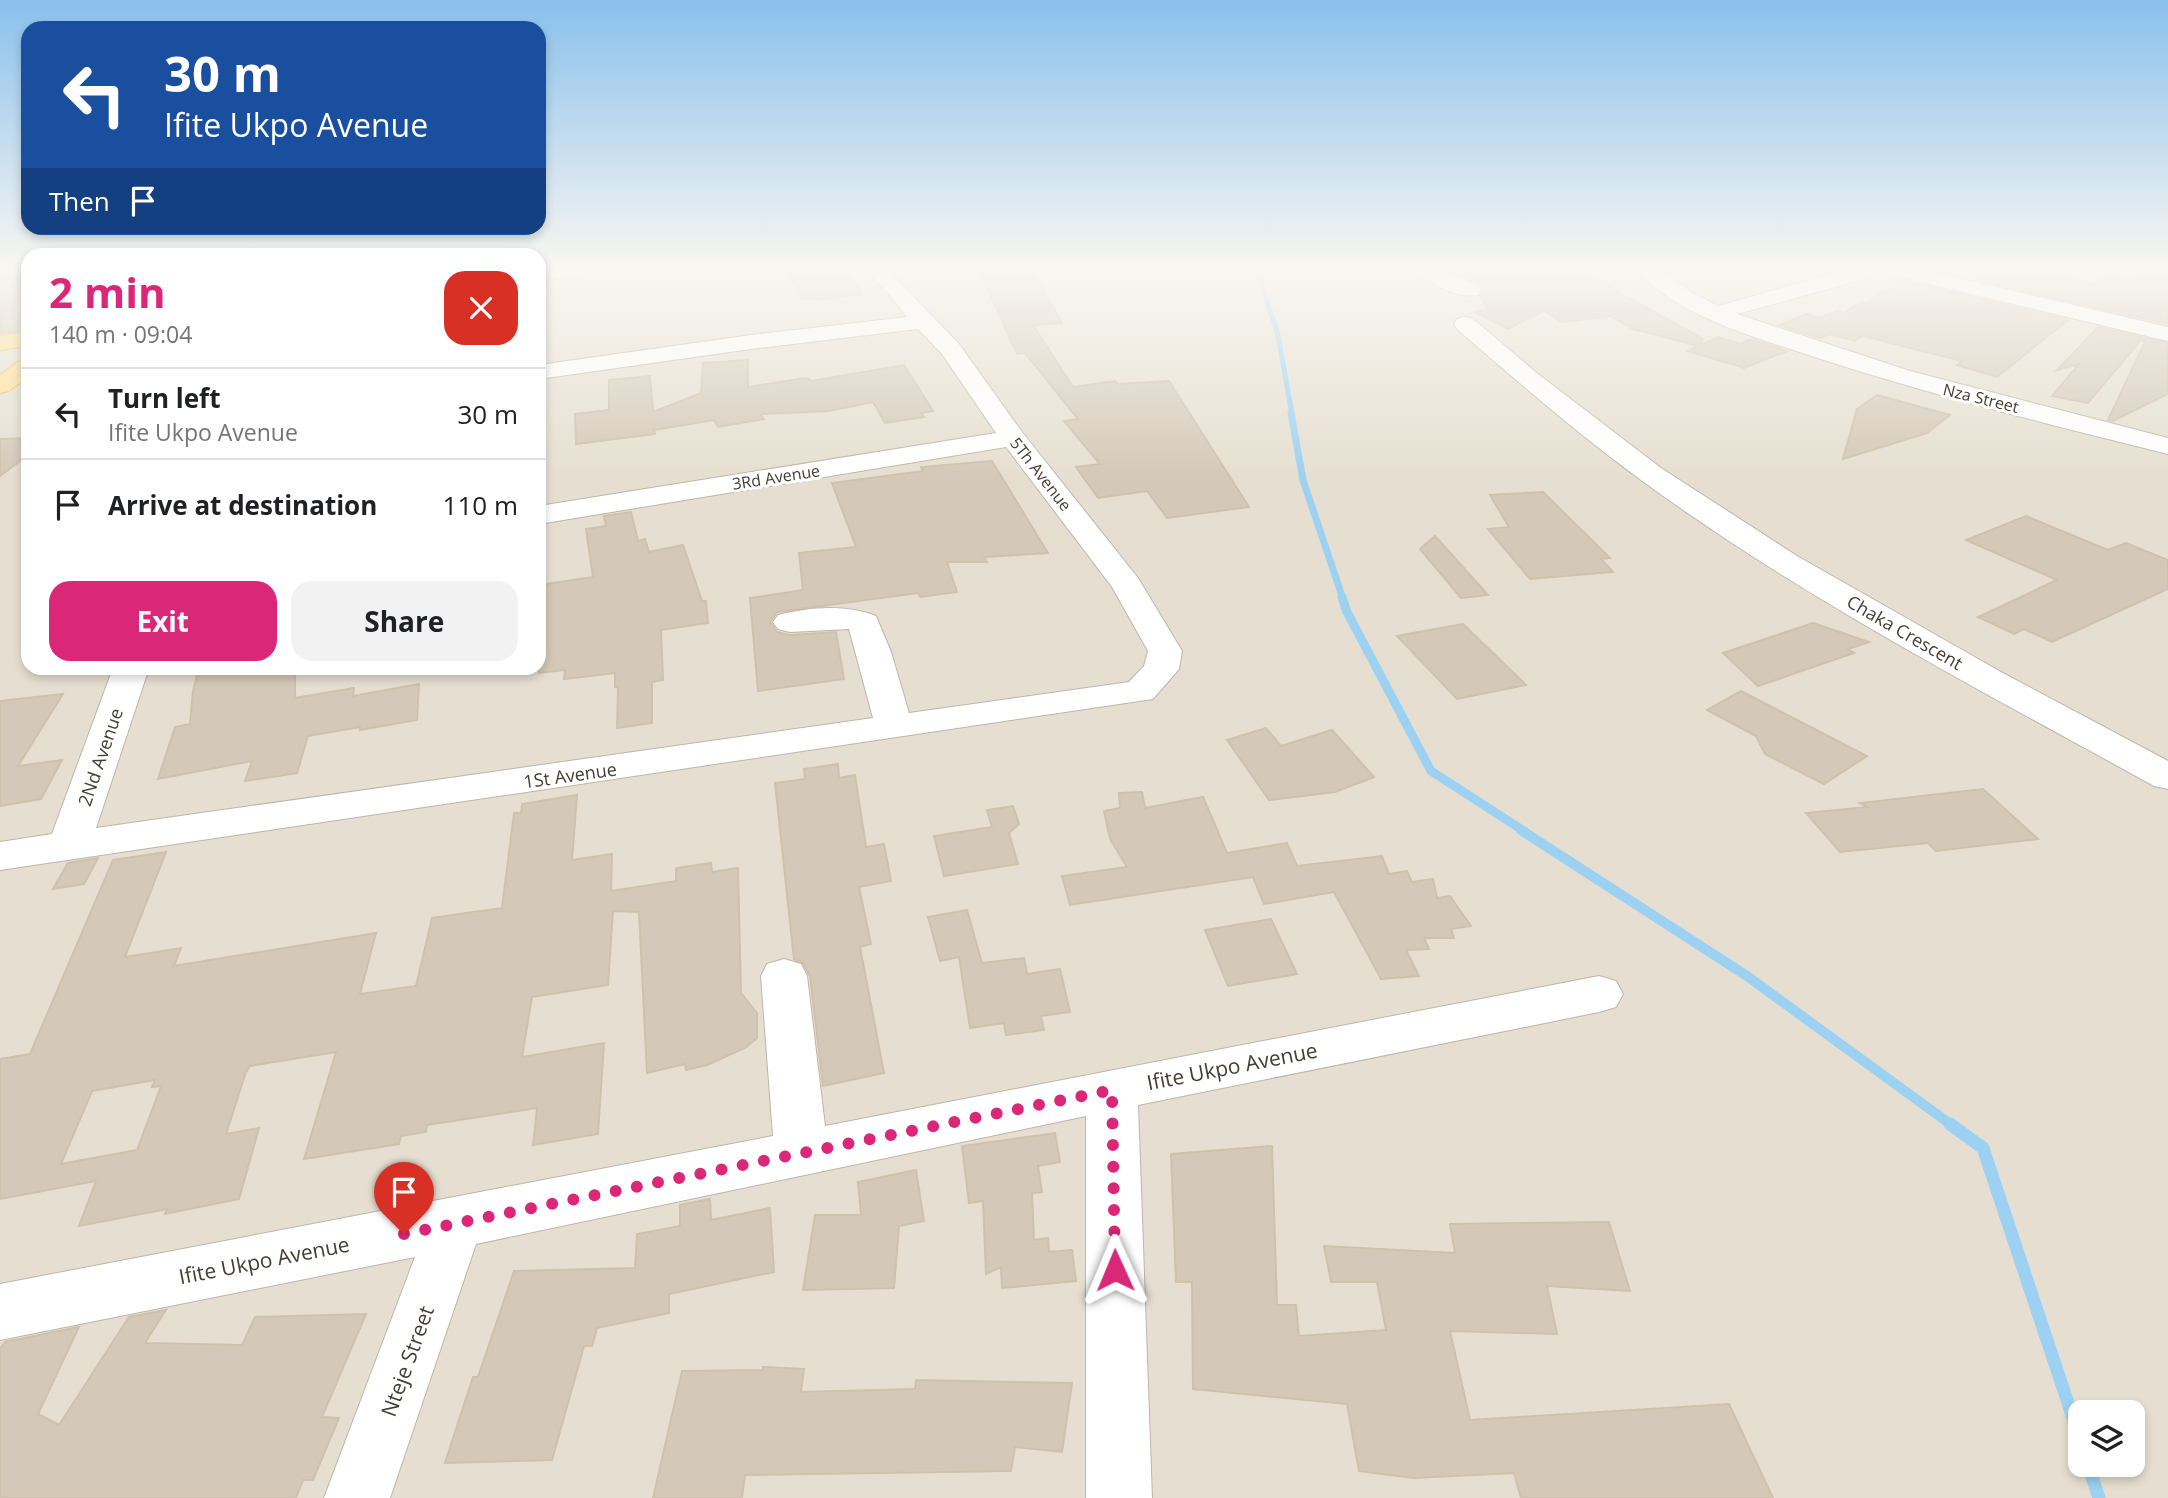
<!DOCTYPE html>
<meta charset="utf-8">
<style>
body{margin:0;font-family:"Open Sans",sans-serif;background:#f2f2f2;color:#202124;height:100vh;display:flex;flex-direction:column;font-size:26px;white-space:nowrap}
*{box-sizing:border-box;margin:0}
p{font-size:23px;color:#757577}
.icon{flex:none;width:38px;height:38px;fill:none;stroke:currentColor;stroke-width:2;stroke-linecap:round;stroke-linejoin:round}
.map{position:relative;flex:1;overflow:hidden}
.side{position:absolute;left:21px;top:248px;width:525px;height:427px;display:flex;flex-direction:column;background:#fff;border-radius:21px;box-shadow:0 4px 10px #0003}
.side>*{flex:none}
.banner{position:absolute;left:21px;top:21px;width:525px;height:214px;border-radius:21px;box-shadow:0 4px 10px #0003;background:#1a4fa0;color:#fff;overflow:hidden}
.fabs{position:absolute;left:2068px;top:1400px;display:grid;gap:14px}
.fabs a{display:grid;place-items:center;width:77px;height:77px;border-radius:14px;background:#fff;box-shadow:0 4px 10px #0003;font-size:35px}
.pin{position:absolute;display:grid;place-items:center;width:60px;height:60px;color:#fff;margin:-72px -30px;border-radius:50% 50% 50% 0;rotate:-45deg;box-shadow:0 0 7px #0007}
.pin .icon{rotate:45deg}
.me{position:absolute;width:77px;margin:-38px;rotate:359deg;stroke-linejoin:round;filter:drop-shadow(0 0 5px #0008)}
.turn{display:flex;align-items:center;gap:24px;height:147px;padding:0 28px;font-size:32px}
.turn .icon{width:91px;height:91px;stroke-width:2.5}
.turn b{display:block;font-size:49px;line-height:60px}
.then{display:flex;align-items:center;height:66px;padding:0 28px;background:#0003;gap:14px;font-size:26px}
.round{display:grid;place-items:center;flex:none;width:74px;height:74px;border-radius:21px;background:#f2f2f2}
.headline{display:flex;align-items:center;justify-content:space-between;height:119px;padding:0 28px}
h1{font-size:42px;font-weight:700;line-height:52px;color:#db2777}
.button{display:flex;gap:14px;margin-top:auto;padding:14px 28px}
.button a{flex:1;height:80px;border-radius:21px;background:#db2777;color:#fff;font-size:28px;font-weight:700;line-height:80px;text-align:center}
.button a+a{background:#f2f2f2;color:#202124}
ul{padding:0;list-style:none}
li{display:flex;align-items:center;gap:21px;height:91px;padding:0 28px;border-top:2px solid #e0e0e0}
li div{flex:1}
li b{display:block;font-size:26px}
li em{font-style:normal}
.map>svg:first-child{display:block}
.residential{fill:#e6dfd1;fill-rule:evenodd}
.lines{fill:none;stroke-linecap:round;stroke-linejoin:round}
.stream-far4{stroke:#9cd1f2;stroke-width:5}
.stream-far3{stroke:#9cd1f2;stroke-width:7}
.stream-far2{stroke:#9cd1f2;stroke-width:9}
.stream-far1{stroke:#9cd1f2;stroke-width:10}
.stream{stroke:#9cd1f2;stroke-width:13}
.building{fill:#d4c9b8;stroke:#cfc1ab;stroke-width:2;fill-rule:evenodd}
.minor-casing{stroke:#beb5a6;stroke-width:2}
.major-casing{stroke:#e7bb5c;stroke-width:2}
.minor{fill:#fff;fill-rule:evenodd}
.major{fill:#ffdd8f;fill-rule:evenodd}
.route{stroke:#db2777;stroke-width:12;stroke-dasharray:0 21.6}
.labels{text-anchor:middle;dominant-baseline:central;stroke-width:6;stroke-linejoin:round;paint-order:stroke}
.far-street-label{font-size:16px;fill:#443d33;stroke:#fff}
.street-label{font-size:18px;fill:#443d33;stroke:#fff}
.near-street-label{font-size:21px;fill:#443d33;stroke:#fff}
</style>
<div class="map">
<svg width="2168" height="1498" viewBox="0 0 2168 1498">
<rect width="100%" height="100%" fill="#f2ede3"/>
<path class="residential" d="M0,268H28V668H539V268H2168V1498H0ZM2081,1412H2133V1465H2081Z"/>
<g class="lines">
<polyline class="stream-far4" points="1256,268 1278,335 1292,414"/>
<polyline class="stream-far3" points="1291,413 1303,480 1343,599"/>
<polyline class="stream-far2" points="1342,597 1347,612 1431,771 1524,831"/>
<polyline class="stream-far1" points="1521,830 1747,976 1953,1126"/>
<g class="stream">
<polyline points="1950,1124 1983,1148 2081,1442"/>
<polyline points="2088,1465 2099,1498"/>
</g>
</g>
<g class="building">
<polygon points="11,268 28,268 28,330 0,333 0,276 7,275"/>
<polygon points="785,268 842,268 863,294 816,300 814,298 803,299"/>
<polygon points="978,268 1030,268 1062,323 1033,325 1073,387 1115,381 1118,384 1169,381 1249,507 1167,518 1147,491 1098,498 1076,467 1100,464 1064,421 1078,419 1025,353 1017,354"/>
<polygon points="1461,268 1575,268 1703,339 1701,345 1718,337 1740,344 1751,339 1787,351 1744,368 1688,351 1698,346 1633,329 1611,316 1562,322 1544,311 1508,329 1475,312 1488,309 1480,296 1483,290 1488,289"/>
<polygon points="2002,270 2034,278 2043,272 2094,284 2105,276 2128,281 2150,274 2168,279 2168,324 1977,280"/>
<polygon points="1907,281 2068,320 1997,377 1957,365 1962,361 1863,336 1855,341 1830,334 1819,338 1780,325 1806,314 1821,318 1837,311 1844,313 1861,302 1868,303 1880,293"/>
<polygon points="2098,327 2168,343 2168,394 2113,421 2108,420 2145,342 2141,340 2088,403 2052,396 2079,364 2057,370"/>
<polygon points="748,360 748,387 806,378 812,381 904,365 933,411 921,413 924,417 885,423 873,402 829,411 760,414 764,419 718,427 714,420 654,430 655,434 576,444 575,414 609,410 609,380 650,376 653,412 701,393 703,363"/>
<polygon points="1877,395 1950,415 1927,433 1843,459 1857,409"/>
<polygon points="28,438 28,455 0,476 0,439"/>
<polygon points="992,461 1048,553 984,557 987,562 947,562 957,592 920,597 918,593 777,612 770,622 777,632 790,635 836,632 844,679 758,691 750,598 803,590 799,553 856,547 832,483 923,471 921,467"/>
<polygon points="1543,492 1610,558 1601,559 1613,572 1530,579 1488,529 1509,527 1490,495"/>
<polygon points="631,512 638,541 645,539 649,552 683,545 702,601 706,601 708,623 661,630 663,680 652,682 652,723 617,728 618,687 615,687 615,673 564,679 565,670 539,673 539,585 593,577 586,529 606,526 604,516"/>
<polygon points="2026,516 2108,550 2126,543 2168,560 2168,589 2052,642 2024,629 2014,634 1978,617 2057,580 1966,540"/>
<polygon points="1435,536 1488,595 1461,598 1420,549"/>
<polygon points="1813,623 1869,642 1848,649 1854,653 1758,686 1723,653"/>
<polygon points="1463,624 1526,685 1457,699 1397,636"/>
<polygon points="199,668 295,668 295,698 354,688 353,696 419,684 417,720 360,730 360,727 308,736 297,773 245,781 252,761 158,779 175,727 190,724 193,691"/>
<polygon points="1741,691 1867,756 1824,784 1765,754 1756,736 1707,710"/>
<polygon points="63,694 18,766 62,760 41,799 0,806 0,701"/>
<polygon points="1266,728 1281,746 1332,730 1374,777 1335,792 1269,800 1227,740"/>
<polygon points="838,764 839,778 855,775 866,847 884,844 891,881 859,887 871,944 860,947 884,1073 823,1086 810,976 803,963 794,959 775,783 805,779 804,769"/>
<polygon points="1983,789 2038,839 1936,851 1928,843 1840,852 1806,813 1868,807 1860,803"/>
<polygon points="1142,792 1145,808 1203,797 1227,853 1287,843 1297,866 1382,856 1389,874 1407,871 1412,882 1433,879 1437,898 1450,896 1471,926 1451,929 1454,938 1424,938 1429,949 1406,950 1419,976 1381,979 1334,892 1264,904 1253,877 1070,905 1062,876 1127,867 1110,839 1104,811 1120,808 1119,793"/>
<path d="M577,795L572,860L612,854L611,891L676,881V868L711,863L712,872L738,868L741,993L757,1013V1038L745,1048L707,1065L686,1070L685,1064L647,1073L639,912L613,911L608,985L532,997L522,1057L604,1043L598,1134L533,1145L537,1108L427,1125L426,1132L401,1136L399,1144L304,1159L336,1052L250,1066L246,1072L226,1134L259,1128L239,1199L165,1214L167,1209L79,1226L96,1181L0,1199V1059L30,1054L113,860L166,852L125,957L181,948L174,966L376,933L360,994L416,986L432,918L502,908L514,813H521L522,804ZM155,1080L152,1087L161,1086L137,1150L61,1164L92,1091Z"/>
<polygon points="1013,806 1019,824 1009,833 1018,864 944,876 934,836 992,827 987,810"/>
<polygon points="98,858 84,884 53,889 68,863"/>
<polygon points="967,910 982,963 1024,958 1027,974 1060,969 1070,1012 1041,1016 1044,1030 1006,1035 1004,1023 970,1028 959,957 940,961 928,917"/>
<polygon points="1271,919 1297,974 1228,986 1205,930"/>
<polygon points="1055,1133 1060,1162 1038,1166 1042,1192 1032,1193 1034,1240 1048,1238 1049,1252 1072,1250 1076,1281 1002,1288 1001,1267 986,1274 983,1201 969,1203 962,1146"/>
<polygon points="1272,1146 1277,1305 1296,1305 1299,1336 1386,1330 1377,1282 1331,1282 1324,1246 1455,1253 1450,1224 1609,1222 1630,1291 1547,1286 1557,1334 1450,1331 1470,1420 1729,1404 1773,1498 1521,1498 1514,1473 1413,1478 1359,1471 1347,1404 1193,1389 1192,1282 1176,1282 1171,1154"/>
<polygon points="916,1170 924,1221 899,1226 894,1288 803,1290 815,1215 861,1215 858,1182"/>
<polygon points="710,1199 711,1220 770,1208 774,1272 669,1294 669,1313 597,1328 592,1346 584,1346 552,1460 445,1463 473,1377 478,1377 514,1271 635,1268 637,1234 680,1226 680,1205"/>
<polygon points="166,1310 145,1343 242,1345 255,1317 366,1314 322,1417 339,1418 313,1480 303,1480 296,1498 0,1498 0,1349 5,1342 79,1327 38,1414 59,1425 129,1317"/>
<polygon points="763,1367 804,1369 801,1392 915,1389 916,1380 1072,1383 1062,1452 1015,1447 1011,1471 745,1475 742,1498 653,1498 682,1371 763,1370"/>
</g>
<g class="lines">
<defs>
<g id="minor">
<polygon points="539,268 598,268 595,272 588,274 539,280"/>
<path d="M864,268H886L959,344L1022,432L1138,578L1182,651L1179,669L1153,699L0,870V842L52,834L113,668H149L96,828L873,718L849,629L790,632L778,629L773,622L778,615C810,607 845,604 876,616L891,652L909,713L1129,682L1144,666L1148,651L1112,587L1006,447L539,524V506L996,433L942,354L918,329L751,349L539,379V365L751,335L907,317L887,292Z"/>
<path d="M1414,268H1436L1478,285L1481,290L1478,295C1459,299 1425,283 1414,268Z"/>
<path d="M1637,268H1659L1691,292L1718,306L1853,268H1915L2168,327V341L1888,274L1878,269L1861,280L1737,314L1910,371L2168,438V454C2050,425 1931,395 1815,357C1763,340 1669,314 1637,268Z"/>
<path d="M1465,317L1473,319L1538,374L1661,468L1797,556L2001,672L2168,761V789L2154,786C1980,690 1801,597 1641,480C1577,433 1517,381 1457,329L1454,324L1457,319Z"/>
<polygon points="784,959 801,964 807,976 825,1126 1599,976 1616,981 1623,994 1616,1007 1599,1012 1138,1105 1152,1498 1086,1498 1086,1116 476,1244 390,1498 324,1498 415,1257 0,1340 0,1284 773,1136 761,976 767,964"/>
</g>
<g id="major">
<polygon points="28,332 28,346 0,350 0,336"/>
<polygon points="28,359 28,377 9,391 0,393 0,375 19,361"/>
</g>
</defs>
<use href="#minor" class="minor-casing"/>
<use href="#major" class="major-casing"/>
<use href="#minor" class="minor"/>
<use href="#major" class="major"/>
</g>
<linearGradient id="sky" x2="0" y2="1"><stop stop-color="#89c0ec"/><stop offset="0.56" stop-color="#f9f7f2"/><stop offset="1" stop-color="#f9f7f2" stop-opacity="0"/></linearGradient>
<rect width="2168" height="478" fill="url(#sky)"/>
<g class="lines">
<polyline class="route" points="404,1234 1112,1090 1115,1270"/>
</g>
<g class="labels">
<g class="far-street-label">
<text transform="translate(1981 398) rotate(14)">Nza Street</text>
<text transform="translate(1041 474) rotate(52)">5Th Avenue</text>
<text transform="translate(776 477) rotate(-9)">3Rd Avenue</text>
</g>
<g class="street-label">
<text transform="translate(1905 632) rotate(30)">Chaka Crescent</text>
<text transform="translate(100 757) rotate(-71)">2Nd Avenue</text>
<text transform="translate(570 775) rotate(-8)">1St Avenue</text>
</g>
<g class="near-street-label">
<text transform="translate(1232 1066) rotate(-11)">Ifite Ukpo Avenue</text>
<text transform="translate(264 1260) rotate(-11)">Ifite Ukpo Avenue</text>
<text transform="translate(407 1361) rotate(-70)">Nteje Street</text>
</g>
</g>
</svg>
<div class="fabs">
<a><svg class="icon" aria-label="layers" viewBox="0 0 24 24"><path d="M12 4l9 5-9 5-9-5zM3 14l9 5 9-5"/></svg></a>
</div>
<div class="pin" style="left:404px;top:1234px;background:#d93025"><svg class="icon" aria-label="arrive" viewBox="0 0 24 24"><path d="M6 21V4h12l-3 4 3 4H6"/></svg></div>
<svg class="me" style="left:1115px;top:1270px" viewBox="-20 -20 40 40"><path d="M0-17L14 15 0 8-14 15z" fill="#db2777" stroke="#fff" stroke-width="4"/></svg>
<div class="banner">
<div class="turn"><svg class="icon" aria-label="left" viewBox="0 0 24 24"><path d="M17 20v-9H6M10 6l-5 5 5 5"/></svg><div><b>30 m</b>Ifite Ukpo Avenue</div></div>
<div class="then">Then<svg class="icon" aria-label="arrive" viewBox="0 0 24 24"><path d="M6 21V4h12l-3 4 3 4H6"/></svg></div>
</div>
<section class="side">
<div class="headline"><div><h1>2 min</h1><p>140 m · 09:04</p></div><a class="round" style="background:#d93025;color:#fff"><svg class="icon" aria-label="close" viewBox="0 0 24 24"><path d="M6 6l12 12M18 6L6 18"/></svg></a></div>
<ul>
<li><svg class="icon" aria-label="left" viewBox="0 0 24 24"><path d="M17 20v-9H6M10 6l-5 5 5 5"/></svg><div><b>Turn left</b><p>Ifite Ukpo Avenue</p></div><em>30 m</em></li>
<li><svg class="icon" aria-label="arrive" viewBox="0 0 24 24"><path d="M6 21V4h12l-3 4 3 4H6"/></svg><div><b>Arrive at destination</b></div><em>110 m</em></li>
</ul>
<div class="button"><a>Exit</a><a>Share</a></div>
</section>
</div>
